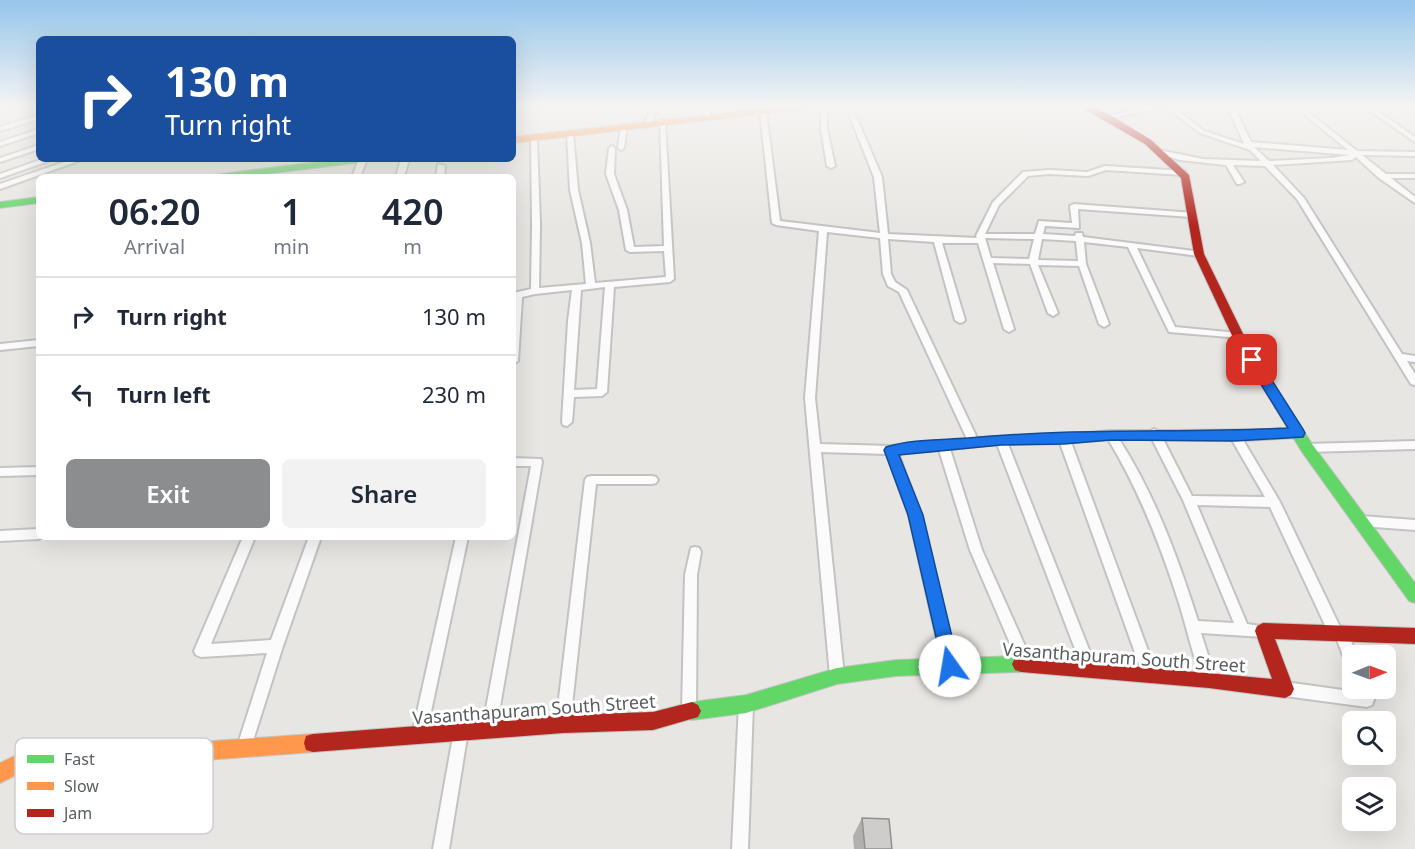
<!DOCTYPE html>
<style>
body{margin:0;font-family:"Noto Sans",sans-serif;background:#f2f2f3;color:#1f2937;height:100vh;display:flex;flex-direction:column;font-size:22px;white-space:nowrap}
*{box-sizing:border-box;margin:0}
p{font-size:20px;color:#747a83}
.icon{flex:none;width:33px;height:33px;fill:none;stroke:currentColor;stroke-width:2;stroke-linecap:round;stroke-linejoin:round}
.map{position:relative;flex:1;overflow:hidden}
.drawer{position:absolute;left:36px;top:174px;width:480px;height:366px;display:flex;flex-direction:column;background:#fff;border-radius:9px;box-shadow:0 6px 24px #0002}
.drawer>*{flex:none}
.top-card{position:absolute;left:36px;top:36px;width:480px;height:126px;border-radius:9px;box-shadow:0 6px 24px #0002;background:#1a4fa0;color:#fff;overflow:hidden}
.needle{width:39px;rotate:89deg}
.buttons{position:absolute;left:1342px;top:645px;display:grid;gap:12px}
.buttons a{display:grid;place-items:center;width:54px;height:54px;border-radius:9px;background:#fff;box-shadow:0 6px 24px #0002;font-size:30px}
.pin{position:absolute;display:grid;place-items:center;width:51px;height:51px;color:#fff;margin:-26px;border-radius:12px;box-shadow:0 3px 9px #0006}
.me{position:absolute;width:66px;margin:-33px;rotate:347deg;stroke-linejoin:round;filter:drop-shadow(0 0 4px #0008)}
.turn{display:flex;align-items:center;gap:21px;height:126px;padding:0 30px;font-size:27px}
.turn .icon{width:78px;height:78px;stroke-width:2.5}
.turn b{display:block;font-size:42px;line-height:51px}
.eta{display:flex;justify-content:space-evenly;align-items:center;height:102px;text-align:center}
.eta b{font-size:36px;font-weight:600;line-height:42px}
.button{display:flex;gap:12px;margin-top:auto;padding:12px 30px}
.button a{flex:1;height:69px;border-radius:9px;background:#8b8d8e;color:#fff;font-size:24px;font-weight:600;line-height:69px;text-align:center}
.button a+a{background:#f2f2f3;color:#1f2937}
ul{padding:0;list-style:none}
li{display:flex;align-items:center;gap:18px;height:78px;padding:0 30px;border-top:2px solid #e0e1e3}
li div{flex:1}
li b{display:block;font-size:22px}
li em{font-style:normal}
.map>svg:first-child{display:block}
.lines{fill:none;stroke-linecap:round;stroke-linejoin:round}
.street-casing{stroke:#c2c3c2;stroke-width:4}
.fast-casing{stroke:#c3c3c3;stroke-width:2}
.slow-casing{stroke:#c3c3c3;stroke-width:2}
.jam-casing{stroke:#c3c3c3;stroke-width:2}
.street{fill:#fcfbfb;fill-rule:evenodd}
.fast{fill:#63d668;fill-rule:evenodd}
.slow{fill:#ff974d;fill-rule:evenodd}
.jam{fill:#b3261e;fill-rule:evenodd}
.wall{fill:#b2b0af}
.building{fill:#cfcdcc;stroke:#91908f;stroke-width:1.5}
.route{fill:#1a73e8;stroke:#114b97;stroke-width:1.5}
.labels{text-anchor:middle;dominant-baseline:central;stroke-width:6;stroke-linejoin:round;paint-order:stroke}
.near-street-label{font-size:18px;fill:#595d60;stroke:#fff}
.key{fill:#fff;stroke:#cdcecf;stroke-width:1.5}
.key-label{font-size:16px;fill:#595d60}
</style>
<div class="map">
<svg width="1415" height="849" viewBox="0 0 1415 849">
<rect width="100%" height="100%" fill="#e8e6e2"/>
<g class="lines">
<defs>
<g id="street">
<polygon points="651,107 657,107 651,123 648,125 645,123"/>
<polygon points="705,107 711,107 709,118 704,117"/>
<polygon points="821,107 827,107 827,129 835,166 831,168 827,166 821,129"/>
<path d="M846,107H852L882,177L888,234L977,238L976,236L993,202L1023,172L1049,170L1087,172L1105,166L1185,171L1186,173L1182,175L1106,170L1088,176L1049,174L1028,176L999,205L985,234H1035L1039,221L1072,223L1070,206L1074,204L1194,213L1195,215L1191,217L1078,209L1079,228L1045,226L1043,234L1075,236L1076,233H1082L1083,237L1202,252L1203,254L1199,256L1137,248L1175,327L1238,333L1241,334L1243,336L1241,338L1169,332L1128,247L1084,242L1086,264L1109,324L1104,327L1099,324L1079,266L1038,265L1058,313L1053,316L1048,313L1030,264L993,263L1014,329L1009,332L1004,329L978,243H942L965,320L963,322L960,323L955,320L934,242L888,239L891,274L895,282L907,290L977,438L1064,435L1111,431H1150L1154,429L1158,431L1302,430L1303,433L1298,437L1243,440L1280,502L1341,629L1347,631L1357,656H1353V669L1348,668L1337,640L1331,638L1270,507L1197,505L1247,624L1268,627L1270,631L1268,635L1263,637L1201,633L1216,680L1214,685L1209,687L1204,685C1193,658 1187,628 1178,600C1160,544 1139,490 1108,439L1071,442L1157,675L1155,680L1150,682L1145,680L1143,675L1060,443L1008,444L1097,670L1095,675L1090,676L1085,675L1083,670L997,444L950,449L982,550L1033,664L1031,669L1026,670L1021,669L970,550L939,450L898,453L921,515L957,666L955,671L950,672L945,671L943,666L909,515L887,454L821,452L844,676L842,681L837,683L832,681L830,676L805,398L819,231L776,225L772,223L760,111L763,109L766,111L780,221L880,233L874,177ZM827,232L880,238L883,274L888,286L899,292L967,439L891,446L820,444L815,398ZM985,238L1034,239L1029,259L991,258ZM1042,239L1076,241L1078,261L1038,260ZM1119,439H1152L1183,500L1234,623L1198,621C1178,558 1155,495 1119,439ZM1163,439L1232,440L1265,497L1192,496Z"/>
<polygon points="1151,107 1164,107 1107,119 1104,117"/>
<path d="M1166,107H1173L1204,131L1244,144L1228,107H1234L1251,142L1348,150L1295,107H1302L1357,151L1415,152V156L1362,155L1386,174H1415V178H1391L1415,197V203L1379,178L1356,157L1352,160L1273,165L1304,198L1402,354L1415,356V362L1407,361L1415,374V385L1411,384L1297,199L1265,166L1233,165L1244,182L1240,184H1237L1226,165L1180,160L1157,153L1155,152L1159,150L1203,159L1261,161L1250,150L1200,133ZM1254,147L1350,155L1330,158L1269,161Z"/>
<polygon points="1365,107 1372,107 1415,137 1415,142"/>
<polygon points="39,115 39,119 0,131 0,127"/>
<path d="M660,120L665,121L674,279L670,282L614,287L607,392L602,396L574,397L572,422L567,426L563,425L562,422L568,321L572,290L535,294L522,297L518,361L513,364V293L531,289L532,224L531,138L534,136L537,138L540,224L539,288L586,284L582,243L570,190L567,133L570,131L573,133L578,190L590,243L595,283L666,277L664,251L630,252L626,250L619,210L606,174L609,148L612,146L615,148L614,174L627,210L634,247L664,246ZM605,287L597,389L574,390L581,290Z"/>
<polygon points="624,124 627,126 624,148 621,150 618,148 621,126"/>
<polygon points="39,129 39,133 0,146 0,142"/>
<polygon points="39,145 39,149 0,162 0,158"/>
<polygon points="43,159 54,159 0,178 0,174"/>
<polygon points="73,159 84,159 0,189 0,184"/>
<polygon points="359,159 367,159 360,177 352,177"/>
<polygon points="401,159 409,159 404,177 396,177"/>
<polygon points="438,164 445,166 444,177 436,177"/>
<polygon points="39,340 39,346 0,350 0,344"/>
<polygon points="1415,441 1415,449 1307,452 1303,451 1302,448 1303,445 1307,444"/>
<polygon points="513,458 541,459 542,462 496,730 494,735 489,737 484,735 482,730 531,466 513,466"/>
<polygon points="39,467 39,475 0,476 0,468"/>
<polygon points="591,476 652,476 656,477 658,480 656,483 652,484 596,484 570,724 568,729 563,731 558,729 556,724 585,480 587,477"/>
<polygon points="1361,516 1415,520 1415,530 1361,526 1357,524 1355,521 1357,518"/>
<polygon points="39,529 39,537 43,537 39,539 0,541 0,531"/>
<polygon points="243,537 255,537 211,644 271,640 309,537 321,537 283,646 251,747 249,752 244,754 239,752 237,747 267,653 201,657 196,655 194,651"/>
<polygon points="456,537 468,537 426,735 424,740 419,742 414,740 412,735"/>
<polygon points="695,547 699,548 701,552 697,575 696,711 694,716 689,718 684,716 682,711 685,575 691,548"/>
<polygon points="1285,682 1357,692 1356,688 1370,688 1374,700 1372,705 1367,707 1285,696 1280,694 1278,689 1280,684"/>
<polygon points="746,697 751,699 753,704 748,849 732,849 739,704 741,699"/>
<polygon points="461,724 466,726 468,731 449,849 433,849 454,731 456,726"/>
</g>
<g id="fast">
<polygon points="341,159 368,159 363,162 242,177 215,177 220,174"/>
<polygon points="39,197 39,203 0,208 0,202"/>
<polygon points="1281,401 1286,403 1312,444 1415,583 1415,603 1409,601 1302,452 1274,406"/>
<polygon points="1021,656 1027,658 1030,664 1027,670 1021,672 896,676 837,684 746,713 692,720 686,717 683,711 686,705 692,702 746,695 837,668 896,660"/>
</g>
<g id="slow">
<polygon points="781,107 807,107 803,109 513,143 513,137"/>
<polygon points="313,734 320,736 322,743 320,750 313,752 18,774 0,783 0,763 17,755"/>
</g>
<g id="jam">
<polygon points="1081,107 1092,107 1110,115 1151,140 1189,175 1204,254 1247,342 1288,406 1286,409 1276,409 1235,342 1194,254 1181,178 1145,144"/>
<polygon points="1263,623 1415,628 1415,644 1275,639 1294,689 1291,695 1285,698 1209,688 1021,672 1015,670 1012,664 1015,658 1021,656 1272,679 1255,631 1257,626"/>
<polygon points="692,702 698,705 701,711 698,717 653,730 563,733 313,752 306,750 304,743 306,736 313,734 563,715 653,712"/>
</g>
</defs>
<use href="#street" class="street-casing"/>
<use href="#fast" class="fast-casing"/>
<use href="#slow" class="slow-casing"/>
<use href="#jam" class="jam-casing"/>
<use href="#street" class="street"/>
<use href="#fast" class="fast"/>
<use href="#slow" class="slow"/>
<use href="#jam" class="jam"/>
</g>
<polygon class="wall" points="862,818 892,849 854,849 853,836"/>
<polygon class="building" points="862,818 889,819 892,849 865,849"/>
<linearGradient id="sky" x2="0" y2="1"><stop stop-color="#95c6eb"/><stop offset="0.47" stop-color="#f5f4f2"/><stop offset="1" stop-color="#f5f4f2" stop-opacity="0"/></linearGradient>
<rect width="1415" height="226" fill="url(#sky)"/>
<path class="route" d="M1252,356L1257,357L1303,429L1305,433L1303,437L1235,441L1111,440L1064,444L1001,445L899,455L923,515L959,666L956,672L950,675L944,672L908,515L884,450L886,447C911,439 942,440 968,438C1074,428 1181,433 1288,428L1246,360Z"/>
<g class="labels">
<g class="near-street-label">
<text transform="translate(1124 657) rotate(4)">Vasanthapuram South Street</text>
<text transform="translate(534 709) rotate(-4)">Vasanthapuram South Street</text>
</g>
</g>
<rect x="15" y="738" width="198" height="96" rx="9" class="key"/>
<rect x="27" y="755" width="27" height="8" fill="#63d668"/>
<rect x="27" y="782" width="27" height="8" fill="#ff974d"/>
<rect x="27" y="809" width="27" height="8" fill="#b3261e"/>
<g class="key-label">
<text x="64" y="765">Fast</text>
<text x="64" y="792">Slow</text>
<text x="64" y="819">Jam</text>
</g>
</svg>
<div class="buttons">
<a><svg class="needle" viewBox="-14 -14 28 28"><path d="M0-13l5 13h-10z" fill="#e53935"/><path d="M0 13l5-13h-10z" fill="#747a83"/></svg></a>
<a><svg class="icon" aria-label="search" viewBox="0 0 24 24"><circle cx="10" cy="10" r="6"/><path d="M15 15l6 6"/></svg></a>
<a><svg class="icon" aria-label="layers" viewBox="0 0 24 24"><path d="M12 4l9 5-9 5-9-5zM3 14l9 5 9-5"/></svg></a>
</div>
<div class="pin" style="left:1252px;top:360px;background:#d93025"><svg class="icon" aria-label="arrive" viewBox="0 0 24 24"><path d="M6 21V4h12l-3 4 3 4H6"/></svg></div>
<svg class="me" style="left:950px;top:666px" viewBox="-20 -20 40 40"><circle r="19" fill="#fff"/><path d="M0-13L10 11 0 6-10 11z" fill="#1a73e8"/></svg>
<div class="top-card">
<div class="turn"><svg class="icon" aria-label="right" viewBox="0 0 24 24"><path d="M7 20v-9h11M14 6l5 5-5 5"/></svg><div><b>130 m</b>Turn right</div></div>
</div>
<section class="drawer">
<div class="eta">
<div><b>06:20</b><p>Arrival</p></div>
<div><b>1</b><p>min</p></div>
<div><b>420</b><p>m</p></div>
</div>
<ul>
<li><svg class="icon" aria-label="right" viewBox="0 0 24 24"><path d="M7 20v-9h11M14 6l5 5-5 5"/></svg><div><b>Turn right</b></div><em>130 m</em></li>
<li><svg class="icon" aria-label="left" viewBox="0 0 24 24"><path d="M17 20v-9H6M10 6l-5 5 5 5"/></svg><div><b>Turn left</b></div><em>230 m</em></li>
</ul>
<div class="button"><a>Exit</a><a>Share</a></div>
</section>
</div>
